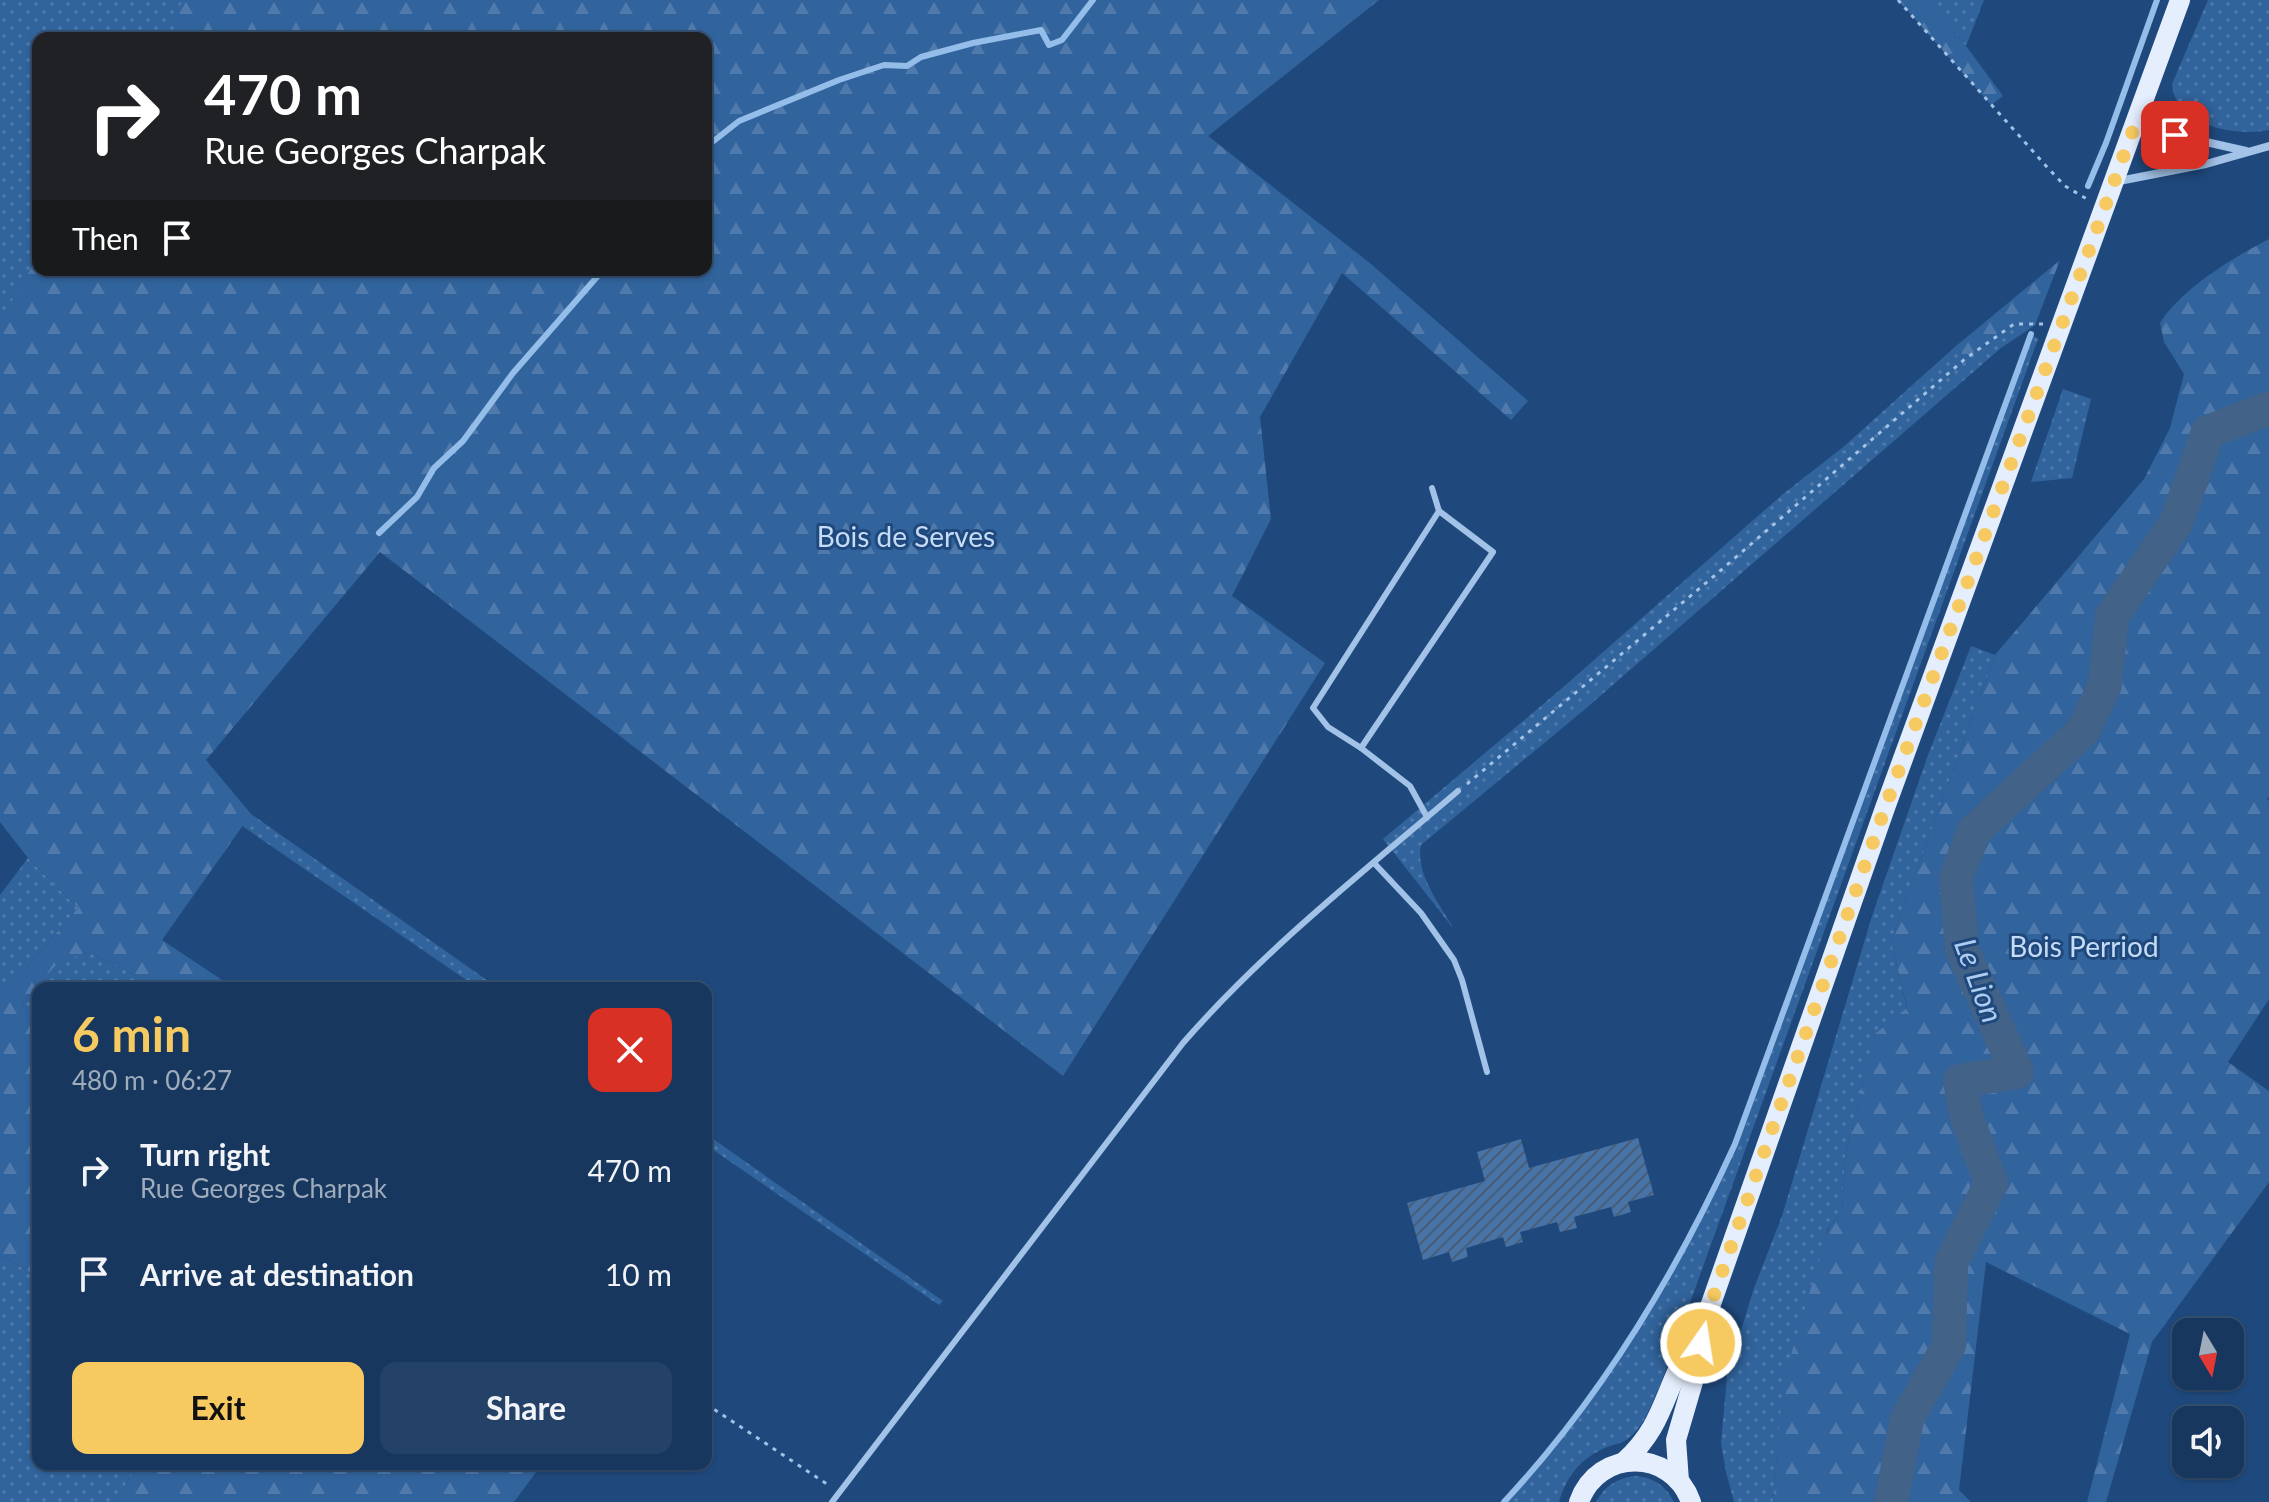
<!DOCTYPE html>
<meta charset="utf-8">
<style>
body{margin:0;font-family:Lato,sans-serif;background:#244267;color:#f1f3f6;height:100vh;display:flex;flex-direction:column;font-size:30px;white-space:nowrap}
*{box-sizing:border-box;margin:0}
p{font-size:26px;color:#9eacbc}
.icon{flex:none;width:44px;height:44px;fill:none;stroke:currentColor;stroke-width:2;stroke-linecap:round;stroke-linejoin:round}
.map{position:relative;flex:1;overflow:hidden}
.panel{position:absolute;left:32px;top:982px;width:680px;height:488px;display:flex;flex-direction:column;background:#17375e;border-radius:16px;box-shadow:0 2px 6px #0004,0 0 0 2px #365173}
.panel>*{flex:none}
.hud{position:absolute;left:32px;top:32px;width:680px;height:244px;border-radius:16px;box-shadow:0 2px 6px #0004,0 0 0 2px #365173;background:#202124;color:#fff;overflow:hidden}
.needle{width:52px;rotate:170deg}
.fabs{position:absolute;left:2172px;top:1318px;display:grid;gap:16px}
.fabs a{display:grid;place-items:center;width:72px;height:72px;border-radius:16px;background:#17375e;box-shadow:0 2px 6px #0004,0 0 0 2px #365173;font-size:40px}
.pin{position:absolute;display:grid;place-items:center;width:68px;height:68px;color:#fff;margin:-34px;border-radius:16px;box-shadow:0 4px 12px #0006}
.me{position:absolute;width:88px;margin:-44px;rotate:13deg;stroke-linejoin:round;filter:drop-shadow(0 0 6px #0008)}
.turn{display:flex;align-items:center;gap:28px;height:168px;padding:0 40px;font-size:36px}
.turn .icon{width:104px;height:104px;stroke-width:2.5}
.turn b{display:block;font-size:56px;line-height:68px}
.then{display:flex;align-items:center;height:76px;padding:0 40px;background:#0003;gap:16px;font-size:30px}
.round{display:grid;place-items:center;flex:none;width:84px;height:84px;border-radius:16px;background:#244267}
.summary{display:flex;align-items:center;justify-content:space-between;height:136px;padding:0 40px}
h1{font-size:48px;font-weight:700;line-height:60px;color:#f6c961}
.action{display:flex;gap:16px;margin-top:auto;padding:16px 40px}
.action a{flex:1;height:92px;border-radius:16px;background:#f6c961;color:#111;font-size:32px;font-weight:700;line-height:92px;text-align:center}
.action a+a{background:#244267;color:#f1f3f6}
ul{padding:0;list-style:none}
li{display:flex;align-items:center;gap:24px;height:104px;padding:0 40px}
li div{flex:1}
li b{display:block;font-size:30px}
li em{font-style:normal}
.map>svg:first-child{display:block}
.grass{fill:url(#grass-dots)}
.forest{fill:url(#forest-firs)}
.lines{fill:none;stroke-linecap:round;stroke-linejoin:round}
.stream{stroke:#95bde9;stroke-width:6}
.river{stroke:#436288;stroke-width:34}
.building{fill:url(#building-hatch)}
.path{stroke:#a2c2e7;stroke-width:3;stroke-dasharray:4 6;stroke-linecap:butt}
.lane{stroke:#a2c2e7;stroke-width:6}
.street{stroke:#a2c2e7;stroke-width:8}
.primary{stroke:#e4eefd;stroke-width:20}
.route{stroke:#f6c961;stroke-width:14;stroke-dasharray:0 25.2}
.labels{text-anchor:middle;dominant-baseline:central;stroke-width:6;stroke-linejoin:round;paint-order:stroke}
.park-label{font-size:28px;fill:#c5dcf6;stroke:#1f497d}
.water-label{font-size:30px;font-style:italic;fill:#adccef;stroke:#1f497d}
</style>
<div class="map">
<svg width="2269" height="1502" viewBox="0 0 2269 1502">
<defs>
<pattern id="grass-dots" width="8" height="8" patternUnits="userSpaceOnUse" patternTransform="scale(2)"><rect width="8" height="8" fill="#31639c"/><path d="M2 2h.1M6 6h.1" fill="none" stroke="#507aab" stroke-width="1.8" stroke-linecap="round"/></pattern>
<pattern id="forest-firs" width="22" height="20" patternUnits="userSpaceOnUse" patternTransform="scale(2)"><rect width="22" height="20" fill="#31639c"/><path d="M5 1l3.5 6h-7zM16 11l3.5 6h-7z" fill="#507aab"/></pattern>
<pattern id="building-hatch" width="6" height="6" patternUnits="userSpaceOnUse" patternTransform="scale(2)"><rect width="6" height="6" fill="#4773a7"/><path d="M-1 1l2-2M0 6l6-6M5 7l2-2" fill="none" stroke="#4a5e75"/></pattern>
</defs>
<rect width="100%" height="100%" fill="#1f497d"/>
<g class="grass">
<polygon points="0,0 202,0 198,38 38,38 38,270 0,383"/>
<polygon points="1926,0 1984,0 1966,46"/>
<path d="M2208,0H2269V130C2236,137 2175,126 2172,84Z"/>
<path d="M2014,324L2035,325L2001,348L1584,710L1421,845C1415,874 1440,904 1453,928L1383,839L1561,689L1783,494L1842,448L1956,346L1965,359Z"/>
<path d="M2031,334L2038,339L1661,1383C1652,1401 1646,1424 1630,1437C1624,1443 1615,1444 1607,1447C1581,1458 1567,1475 1559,1502H1504C1602,1397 1676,1274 1735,1144Z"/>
<polygon points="2063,389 2091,399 2072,478 2031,482"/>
<polygon points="1971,646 1995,655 1891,941 1907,1009 1875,1035 1845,1156 1842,1211 1828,1228 1778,1446 1773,1502 1734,1502 1726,1472 1721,1443 1727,1376 1754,1288 1782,1216 1872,916 1928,755"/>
<polygon points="251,814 498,988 478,988 242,826"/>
<polygon points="28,858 78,908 0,998 0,895"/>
<polygon points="87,952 123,968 156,988 38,988 38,1027 28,1018 22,1003 55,965"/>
<polygon points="706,1135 706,1134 943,1301 939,1305 706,1145"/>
<polygon points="0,1255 38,1277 38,1464 207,1464 205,1467 135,1471 113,1502 0,1502"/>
<path d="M1634,1476C1653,1477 1665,1485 1674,1502H1596C1605,1486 1616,1479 1634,1476Z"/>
</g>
<g class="forest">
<polygon points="182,0 1379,0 1208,136 1371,264 1528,401 1511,420 1342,273 1260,417 1271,519 1232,596 1325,663 1063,1076 380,552 206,760 251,814 162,940 234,988 156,988 123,968 87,952 55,966 22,1003 28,1018 38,1027 38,1277 0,1255 0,998 78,908 28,858 0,822 0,321 38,257 38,270 706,270 706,38 168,38 176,25"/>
<polygon points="1898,0 1926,0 1966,46 2003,96 1991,105"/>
<path d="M2269,239V797L2267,799L2269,801V999L2228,1062L2269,1091V1182L2152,1342L2106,1502H2087L2130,1334L1986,1262L1959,1490L1971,1502H1773L1783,1382L1829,1227L1842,1211L1845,1156L1875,1034L1907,1008L1891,941L1995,655L2144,479L2170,428L2184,374L2164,342L2160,323C2182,288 2233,258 2269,239Z"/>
<polygon points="2060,260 2035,325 2014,324 1965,359 1956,346"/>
<polygon points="207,1464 542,1464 514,1502 113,1502 135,1471 205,1467"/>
</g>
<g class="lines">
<g class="stream">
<polyline points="706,147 739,121 839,80 884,65 907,66 921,57 973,43 1041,30 1049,45 1062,40 1093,0"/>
<polyline points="2088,186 2106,143 2157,0"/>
<polyline points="379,533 417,497 434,468 463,441 513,373 603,270"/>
<path d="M1504,1502C1602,1397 1676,1274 1735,1144L2031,334"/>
</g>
<polyline class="river" points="1891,1502 1907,1419 1949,1345 1951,1263 1991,1183 1966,1115 1960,1081 2017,1072 1962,949 1956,877 1974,831 2083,731 2105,685 2112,616 2176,523 2208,432 2269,408"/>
</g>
<polygon class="building" points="1638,1138 1654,1195 1628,1202 1631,1212 1614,1217 1611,1207 1574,1217 1577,1228 1560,1232 1557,1222 1520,1232 1523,1242 1506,1247 1503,1237 1466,1248 1468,1257 1452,1262 1449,1252 1423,1260 1407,1203 1485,1181 1477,1152 1521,1139 1529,1168"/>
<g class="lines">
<g class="path">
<polyline points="1898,0 2047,167 2065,186 2087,199"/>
<polyline points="1467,784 1713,577 1965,359 2014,324 2043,324"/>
<polyline points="706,1404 830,1486"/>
</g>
<g class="lane">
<polyline points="1361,748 1493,552 1439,511"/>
<polyline points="1427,817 1410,786 1361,748 1328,727 1313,708 1439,511 1432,488"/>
<polyline points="1374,863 1421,913 1454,960 1462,980 1487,1072"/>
<path d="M832,1502L1183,1043C1265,949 1363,872 1458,791"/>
</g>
<g class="street">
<polyline points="2136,122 2175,135 2246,151"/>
<polyline points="2114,182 2206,164 2269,146"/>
</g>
<g class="primary">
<path d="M1624,1462C1659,1430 1662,1403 1681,1363C1688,1348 1697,1333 1706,1318L1885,808L2180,0"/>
<polyline points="1679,1481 1676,1440 1697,1368 1703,1333"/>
<path d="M1579,1502C1598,1448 1672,1448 1691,1502"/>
</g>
</g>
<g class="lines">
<polyline class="route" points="1701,1343 1706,1318 1885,808 2136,122 2175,135"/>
</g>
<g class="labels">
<g class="park-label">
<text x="906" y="536">Bois de Serves</text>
<text x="2084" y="946">Bois Perriod</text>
</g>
<g class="water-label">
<text transform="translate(1980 980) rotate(70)">Le Lion</text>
</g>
</g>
</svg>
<div class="fabs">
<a><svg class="needle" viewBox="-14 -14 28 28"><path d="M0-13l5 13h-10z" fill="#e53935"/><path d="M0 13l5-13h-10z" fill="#9eacbc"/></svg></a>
<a><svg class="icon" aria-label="sound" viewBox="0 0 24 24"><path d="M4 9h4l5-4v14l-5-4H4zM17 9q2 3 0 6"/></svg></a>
</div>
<div class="pin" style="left:2175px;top:135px;background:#d93025"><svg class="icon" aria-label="arrive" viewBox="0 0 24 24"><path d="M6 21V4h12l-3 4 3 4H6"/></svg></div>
<svg class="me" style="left:1701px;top:1343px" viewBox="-20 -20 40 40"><circle r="17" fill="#f6c961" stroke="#fff" stroke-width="3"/><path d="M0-11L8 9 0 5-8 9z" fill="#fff"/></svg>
<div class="hud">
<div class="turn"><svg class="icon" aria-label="right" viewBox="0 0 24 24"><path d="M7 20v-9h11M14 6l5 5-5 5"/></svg><div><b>470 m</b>Rue Georges Charpak</div></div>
<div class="then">Then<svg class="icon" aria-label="arrive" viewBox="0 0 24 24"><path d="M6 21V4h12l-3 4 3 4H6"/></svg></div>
</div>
<section class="panel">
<div class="summary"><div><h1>6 min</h1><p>480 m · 06:27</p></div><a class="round" style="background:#d93025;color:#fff"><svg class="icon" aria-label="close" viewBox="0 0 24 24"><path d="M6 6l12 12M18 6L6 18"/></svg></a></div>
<ul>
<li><svg class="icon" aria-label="right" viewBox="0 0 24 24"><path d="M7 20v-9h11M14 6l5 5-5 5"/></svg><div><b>Turn right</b><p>Rue Georges Charpak</p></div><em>470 m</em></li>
<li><svg class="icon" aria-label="arrive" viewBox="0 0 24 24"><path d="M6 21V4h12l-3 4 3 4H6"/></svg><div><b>Arrive at destination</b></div><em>10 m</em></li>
</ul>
<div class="action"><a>Exit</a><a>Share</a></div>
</section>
</div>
